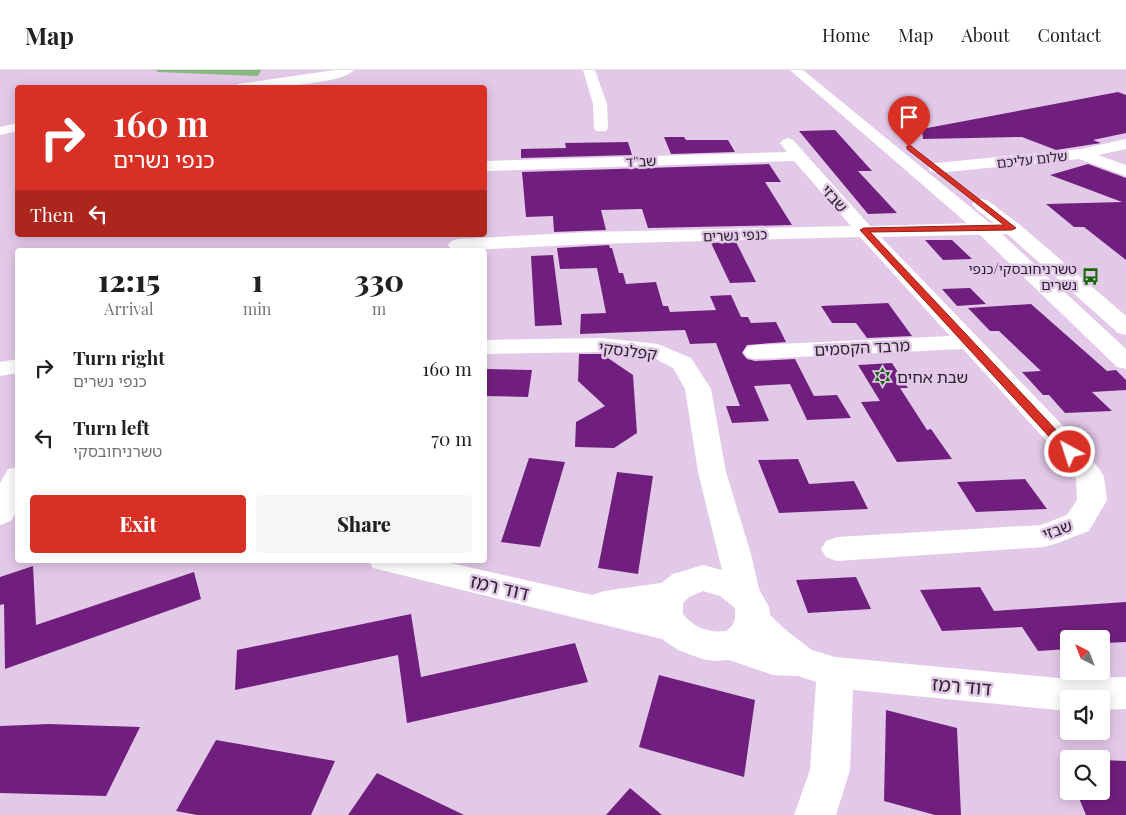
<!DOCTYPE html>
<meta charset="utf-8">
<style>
body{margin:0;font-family:"Playfair Display","Noto Sans Hebrew",serif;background:#f6f6f6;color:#202124;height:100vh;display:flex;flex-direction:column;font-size:19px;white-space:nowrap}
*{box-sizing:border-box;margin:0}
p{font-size:16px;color:#757577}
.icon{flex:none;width:28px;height:28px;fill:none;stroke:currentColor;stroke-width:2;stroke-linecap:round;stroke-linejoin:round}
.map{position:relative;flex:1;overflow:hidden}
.panel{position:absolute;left:15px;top:178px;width:472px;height:315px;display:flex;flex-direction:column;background:#fff;border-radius:5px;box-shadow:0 2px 12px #0003}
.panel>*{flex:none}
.top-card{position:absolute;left:15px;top:15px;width:472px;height:152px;border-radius:5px;box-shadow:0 2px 12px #0003;background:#d93025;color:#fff;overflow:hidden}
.needle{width:32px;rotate:318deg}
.controls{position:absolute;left:1060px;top:560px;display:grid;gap:10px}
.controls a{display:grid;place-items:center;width:50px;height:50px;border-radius:5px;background:#fff;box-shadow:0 2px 12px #0003;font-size:25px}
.pin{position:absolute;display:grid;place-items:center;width:42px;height:42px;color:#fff;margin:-51px -21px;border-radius:50% 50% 50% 0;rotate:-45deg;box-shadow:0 0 5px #0007}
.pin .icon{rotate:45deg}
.me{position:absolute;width:55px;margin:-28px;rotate:320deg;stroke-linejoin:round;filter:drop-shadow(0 0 4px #0008)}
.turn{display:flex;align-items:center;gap:18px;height:105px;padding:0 15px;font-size:22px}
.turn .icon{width:65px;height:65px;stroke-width:2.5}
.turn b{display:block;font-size:35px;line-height:42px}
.then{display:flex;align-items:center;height:48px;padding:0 15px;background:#0003;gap:10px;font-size:19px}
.eta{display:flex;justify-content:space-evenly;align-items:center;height:85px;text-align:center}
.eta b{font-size:30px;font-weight:800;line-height:35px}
.action{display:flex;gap:10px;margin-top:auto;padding:10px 15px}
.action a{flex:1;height:58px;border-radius:5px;background:#d93025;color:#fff;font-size:20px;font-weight:800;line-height:58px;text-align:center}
.action a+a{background:#f6f6f6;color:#202124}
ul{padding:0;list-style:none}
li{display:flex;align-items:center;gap:15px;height:70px;padding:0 15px}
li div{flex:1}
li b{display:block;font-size:19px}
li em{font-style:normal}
header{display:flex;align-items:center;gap:30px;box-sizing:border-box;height:70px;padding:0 25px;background:#fff;border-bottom:1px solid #e0e0e0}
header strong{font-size:24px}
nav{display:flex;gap:28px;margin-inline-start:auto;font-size:18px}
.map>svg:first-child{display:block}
.green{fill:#85b97e}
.building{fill:#711f7e}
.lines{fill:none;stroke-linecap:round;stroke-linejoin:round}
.minor{fill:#fff;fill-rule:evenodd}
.major{fill:#fff;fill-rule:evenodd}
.route{fill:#d93025;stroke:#8d1f18}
.labels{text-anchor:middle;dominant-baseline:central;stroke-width:5;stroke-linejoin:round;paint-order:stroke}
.far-street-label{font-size:14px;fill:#2c222e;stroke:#e3c9e8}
.far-poi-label{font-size:14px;fill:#2c222e;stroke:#e3c9e8;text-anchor:end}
.street-label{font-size:16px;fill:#2c222e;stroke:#e3c9e8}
.poi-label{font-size:16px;fill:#2c222e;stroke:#e3c9e8;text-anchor:start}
.near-street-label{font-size:19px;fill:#2c222e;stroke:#e3c9e8}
</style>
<header>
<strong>Map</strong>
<nav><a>Home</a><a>Map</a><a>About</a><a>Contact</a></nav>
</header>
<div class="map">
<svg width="1126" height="745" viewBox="0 0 1126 745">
<rect width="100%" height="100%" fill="#e3c9e8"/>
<polygon class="green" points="155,0 261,0 258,6 158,2"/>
<g class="building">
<polygon points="1118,22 1126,25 1126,63 1093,70 1101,73 1056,80 1022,67 923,69 922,59"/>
<polygon points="835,60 872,101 858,101 897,143 868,144 799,61"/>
<polygon points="664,67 684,67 686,70 728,70 735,82 671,84"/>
<polygon points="628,72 632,85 521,88 521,79 566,78 565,73"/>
<polygon points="769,94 781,112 765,112 792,155 648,158 642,139 601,140 606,160 554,162 553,146 526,147 522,102"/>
<polygon points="1088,94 1126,108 1126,190 1084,157 1074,157 1046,134 1122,132 1050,105"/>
<polygon points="925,170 952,170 972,189 943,190"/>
<polygon points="736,172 756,212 730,213 711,173"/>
<polygon points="609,175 610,178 612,178 619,203 623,203 626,214 656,212 663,236 668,236 670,242 716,240 710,226 731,225 741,247 748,247 751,253 776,252 786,272 747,275 742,283 747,289 755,291 795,289 814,326 837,325 851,348 807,350 790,314 754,316 769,351 732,353 726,336 740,336 716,273 690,274 685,260 580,264 581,244 606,243 597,198 560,199 557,178"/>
<polygon points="553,185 562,255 535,256 531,186"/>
<polygon points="970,218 986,234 957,236 942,219"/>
<polygon points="888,233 912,266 867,268 856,253 832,253 821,236"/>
<polygon points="1031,234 1107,301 1116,300 1126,310 1126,320 1092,322 1112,341 1065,343 1049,325 1043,325 1022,302 1041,301 999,261 990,261 968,238"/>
<polygon points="579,284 602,284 633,305 637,363 614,378 575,377 576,352 605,336 578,311"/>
<polygon points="892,293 908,318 900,318 927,360 931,359 952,389 897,392 861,332 880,331 858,295"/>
<polygon points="485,299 532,300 528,327 485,326"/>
<polygon points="529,388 565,392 540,477 501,472"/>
<polygon points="798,389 809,414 854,411 868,439 779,443 758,390"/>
<polygon points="617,402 653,406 638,504 598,498"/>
<polygon points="1025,409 1047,439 976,442 957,412"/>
<polygon points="33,496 36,555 194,502 201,529 5,599 4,534 0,535 0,507"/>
<polygon points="856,507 871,539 808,543 796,510"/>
<polygon points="980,517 994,541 1126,532 1126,572 1106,573 1103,569 1069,569 1069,579 1038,581 1022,557 942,561 920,520"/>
<polygon points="411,544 421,607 575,573 588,612 407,653 398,585 235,620 237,580"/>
<polygon points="659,605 755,630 744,707 639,677"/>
<polygon points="886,640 957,658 961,745 935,745 884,731"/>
<polygon points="49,654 140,657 106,726 0,723 0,656"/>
<polygon points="216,670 335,691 311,745 197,745 176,741"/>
<polygon points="1101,690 1126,691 1126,745 1086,745 1076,721 1101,721"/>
<polygon points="377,703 464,745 348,745"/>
<polygon points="630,718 662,745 606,745"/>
</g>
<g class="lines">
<g class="minor">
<path d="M335,0H354C340,16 255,18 232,18L238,14Z"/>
<polygon points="583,0 595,0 607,34 608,58 606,61 596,61 594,58 593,34"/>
<polygon points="18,53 18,61 0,65 0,57"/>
<polygon points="788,68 793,70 870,156 1012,152 1019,154 1021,158 1019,162 1012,164 881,167 1070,363 1100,400 1104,407 1107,430 1089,461 1055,474 1044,477 837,491 826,487 821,479 826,471 837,467 1041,455 1067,445 1077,430 1076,408 1050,375 963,279 755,289 747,287 743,282 747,277 755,275 950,266 860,167 590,174 473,180 451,179 448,175 451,171 458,169 590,162 851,156 794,91 485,101 485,91 787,82 780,73 783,70"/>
<polygon points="1126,69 1126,79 1098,85 1126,95 1126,106 1079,89 936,103 930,101 928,98 930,95 936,93 1081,79"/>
<path d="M602,268L658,274L691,288L711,319L726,402L751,484L759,519L769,537L770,545L787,561L812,580L835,587L1058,608L1126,607V639L1101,640V629H1069V640H1058L853,620L850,700L836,745H794L810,700L816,612L799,606L773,605L729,590L714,591L702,589L678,580L662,569L373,498L368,490H437L592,525L604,521L661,513L673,504L703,495L722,500L698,402L685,319L673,298L652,287L602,282L485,284V270ZM703,521L720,526L735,538C736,549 735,555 726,561C709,563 694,558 683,544V533L689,527Z"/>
<polygon points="18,289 18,303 0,306 0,292"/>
<polygon points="18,397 18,439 11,451 0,455 0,413 8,399"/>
</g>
<g class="major">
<polygon points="790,0 803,0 991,154 1126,279 1126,299 1117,297 977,162"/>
<polygon points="981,129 987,130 1019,154 1126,246 1126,265 1118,263 1005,162 975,138 972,134 975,130"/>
</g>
</g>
<polygon class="route" points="907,76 911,76 1016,158 1012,160 870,162 1074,379 1076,382 1074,385 1066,385 860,160 864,158 1004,155 907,79"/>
<defs>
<symbol id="bus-bare" viewBox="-9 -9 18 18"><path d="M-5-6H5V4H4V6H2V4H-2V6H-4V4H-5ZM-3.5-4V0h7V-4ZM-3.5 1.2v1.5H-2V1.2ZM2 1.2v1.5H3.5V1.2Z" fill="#16680a" stroke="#e3c9e8" stroke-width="2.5" paint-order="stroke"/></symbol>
<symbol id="synagogue-bare" viewBox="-9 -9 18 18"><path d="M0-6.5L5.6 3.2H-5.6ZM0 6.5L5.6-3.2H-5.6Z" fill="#16680a" stroke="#e3c9e8" stroke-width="2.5" paint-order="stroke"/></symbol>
</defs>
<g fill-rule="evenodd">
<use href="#bus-bare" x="1078" y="194" width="25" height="25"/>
<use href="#synagogue-bare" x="870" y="294" width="25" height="25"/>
</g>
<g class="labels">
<g class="far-street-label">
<text transform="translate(1032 89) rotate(-6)">שלום עליכם</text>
<text transform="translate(641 91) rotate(-2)">שב''ד</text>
<text transform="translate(735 165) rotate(-2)">כנפי נשרים</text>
</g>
<g class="far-poi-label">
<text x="1077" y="198">טשרניחובסקי/כנפי<tspan x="1077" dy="16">נשרים</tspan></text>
</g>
<g class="street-label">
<text transform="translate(835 128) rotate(48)">שבזי</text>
<text transform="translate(862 277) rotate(-3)">מרבד הקסמים</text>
<text transform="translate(628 280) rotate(7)">קפלנסקי</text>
<text transform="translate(1057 459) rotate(-20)">שבזי</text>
</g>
<g class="poi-label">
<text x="897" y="306">שבת אחים</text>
</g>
<g class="near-street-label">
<text transform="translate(500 516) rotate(13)">דוד רמז</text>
<text transform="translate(962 615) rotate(5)">דוד רמז</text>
</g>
</g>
</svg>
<div class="controls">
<a><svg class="needle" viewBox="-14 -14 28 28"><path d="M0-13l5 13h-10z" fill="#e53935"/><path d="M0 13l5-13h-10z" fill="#757577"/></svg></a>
<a><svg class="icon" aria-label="sound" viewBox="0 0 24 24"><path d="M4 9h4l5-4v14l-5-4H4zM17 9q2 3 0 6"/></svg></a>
<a><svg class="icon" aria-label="search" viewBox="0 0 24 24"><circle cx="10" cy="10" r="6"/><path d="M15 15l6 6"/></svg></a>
</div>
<div class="pin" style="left:909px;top:77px;background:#d93025"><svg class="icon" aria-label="arrive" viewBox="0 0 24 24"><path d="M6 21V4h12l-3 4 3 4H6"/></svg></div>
<svg class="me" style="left:1070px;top:382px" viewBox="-20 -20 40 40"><circle r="17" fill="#d93025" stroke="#fff" stroke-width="3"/><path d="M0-11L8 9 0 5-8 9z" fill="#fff"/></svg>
<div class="top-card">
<div class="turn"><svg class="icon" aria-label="right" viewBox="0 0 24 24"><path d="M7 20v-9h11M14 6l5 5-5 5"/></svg><div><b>160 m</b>כנפי נשרים</div></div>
<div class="then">Then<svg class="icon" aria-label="left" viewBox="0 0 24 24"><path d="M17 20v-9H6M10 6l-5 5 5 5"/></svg></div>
</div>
<section class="panel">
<div class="eta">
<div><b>12:15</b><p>Arrival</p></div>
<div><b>1</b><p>min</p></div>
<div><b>330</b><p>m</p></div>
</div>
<ul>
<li><svg class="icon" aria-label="right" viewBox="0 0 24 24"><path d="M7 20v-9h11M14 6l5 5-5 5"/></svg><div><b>Turn right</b><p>כנפי נשרים</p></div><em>160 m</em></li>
<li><svg class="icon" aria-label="left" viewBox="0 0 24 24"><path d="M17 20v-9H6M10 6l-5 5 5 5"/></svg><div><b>Turn left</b><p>טשרניחובסקי</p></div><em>70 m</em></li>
</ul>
<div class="action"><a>Exit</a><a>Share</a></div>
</section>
</div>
